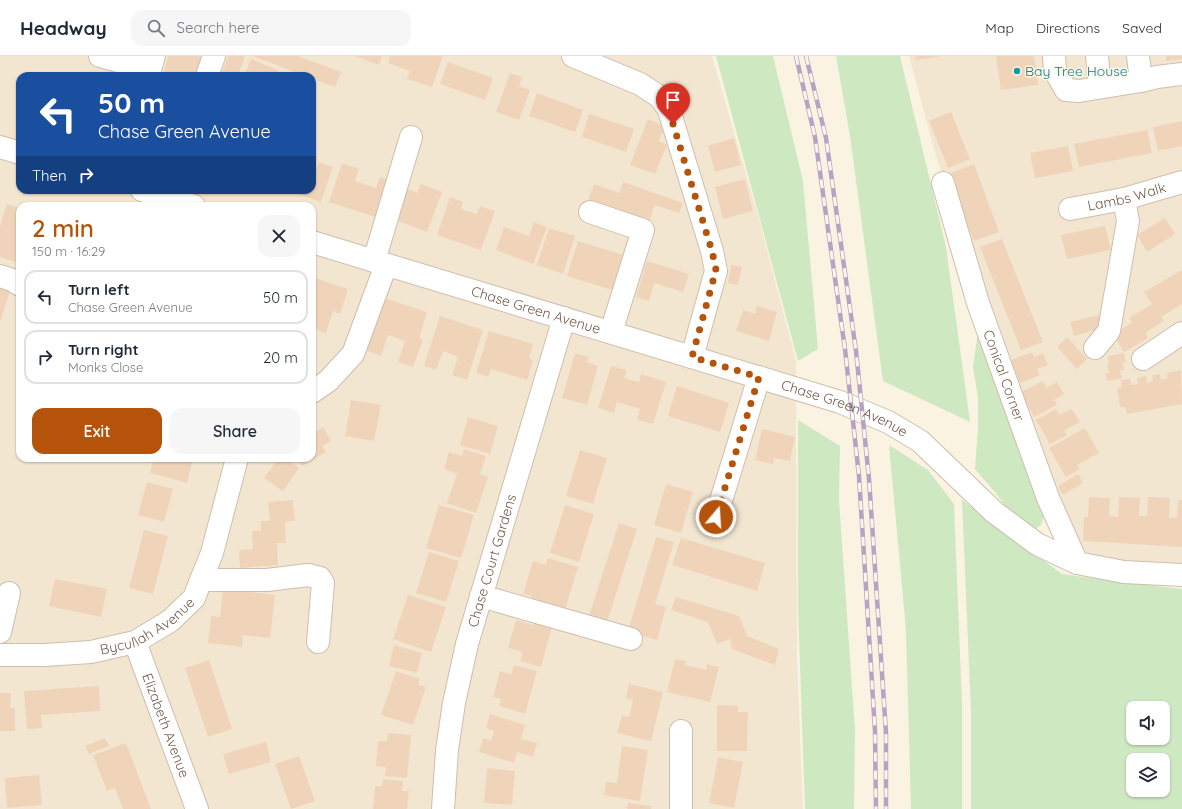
<!DOCTYPE html>
<meta charset="utf-8">
<style>
body{margin:0;font-family:Quicksand,sans-serif;background:#f6f6f7;color:#1f2937;height:100vh;display:flex;flex-direction:column;font-size:15px;white-space:nowrap}
*{box-sizing:border-box;margin:0}
p{font-size:13px;color:#747a83}
.icon{flex:none;width:22px;height:22px;fill:none;stroke:currentColor;stroke-width:2;stroke-linecap:round;stroke-linejoin:round}
.map{position:relative;flex:1;overflow:hidden}
.panel{position:absolute;left:16px;top:146px;width:300px;height:260px;display:flex;flex-direction:column;background:#fff;border-radius:12px;box-shadow:0 1px 3px #0004}
.panel>*{flex:none}
.top-card{position:absolute;left:16px;top:16px;width:300px;height:122px;border-radius:12px;box-shadow:0 1px 3px #0004;background:#1a4fa0;color:#fff;overflow:hidden}
.fabs{position:absolute;left:1126px;top:645px;display:grid;gap:8px}
.fabs a{display:grid;place-items:center;width:44px;height:44px;border-radius:8px;background:#fff;box-shadow:0 1px 3px #0004;font-size:20px}
.pin{position:absolute;display:grid;place-items:center;width:34px;height:34px;color:#fff;margin:-41px -17px;border-radius:50% 50% 50% 0;rotate:-45deg;box-shadow:0 0 4px #0007}
.pin .icon{rotate:45deg}
.me{position:absolute;width:44px;margin:-22px;rotate:18deg;stroke-linejoin:round;filter:drop-shadow(0 0 3px #0008)}
.turn{display:flex;align-items:center;gap:14px;height:84px;padding:0 16px;font-size:18px}
.turn .icon{width:52px;height:52px;stroke-width:2.5}
.turn b{display:block;font-size:28px;line-height:34px}
.then{display:flex;align-items:center;height:38px;padding:0 16px;background:#0003;gap:8px;font-size:15px}
.round{display:grid;place-items:center;flex:none;width:42px;height:42px;border-radius:12px;background:#f6f6f7}
.overview{display:flex;align-items:center;justify-content:space-between;height:68px;padding:0 16px}
h1{font-size:24px;font-weight:600;line-height:30px;color:#b45309}
.cta{display:flex;gap:8px;margin-top:auto;padding:8px 16px}
.cta a{flex:1;height:46px;border-radius:12px;background:#b45309;color:#fff;font-size:16px;font-weight:600;line-height:46px;text-align:center}
.cta a+a{background:#f6f6f7;color:#1f2937}
ul{padding:0;list-style:none}
li{display:flex;align-items:center;gap:12px;height:54px;margin:0 8px 6px;padding:0 8px;border:2px solid #e0e1e3;border-radius:12px}
li div{flex:1}
li b{display:block;font-size:15px}
li em{font-style:normal}
header{display:flex;align-items:center;gap:24px;box-sizing:border-box;height:56px;padding:0 20px;background:#fff;border-bottom:1px solid #e0e1e3}
header strong{font-size:19px}
nav{display:flex;gap:22px;margin-inline-start:auto;font-size:14px}
.search{width:280px;height:36px;background:#f6f6f7;display:flex;align-items:center;gap:10px;box-sizing:border-box;padding:0 14px;border-radius:12px;color:#747a83;font-size:15px}
.map>svg:first-child{display:block}
.residential{fill:#f3e6d1;fill-rule:evenodd}
.green{fill:#cee8c1;fill-rule:evenodd}
.building{fill:#f0d4ba}
.lines{fill:none;stroke-linecap:round;stroke-linejoin:round}
.minor-casing{stroke:#cebeac;stroke-width:24}
.minor{stroke:#fff;stroke-width:22}
.rail-casing{stroke:#b7a2c4;stroke-width:4.5}
.rail{stroke:#fef7e8;stroke-width:3;stroke-dasharray:9;stroke-linecap:butt}
.route{stroke:#b45309;stroke-width:7;stroke-dasharray:0 12.6}
.culture-dot{fill:#0f9aa8;stroke:#fef7e8;stroke-width:1.5}
.labels{text-anchor:middle;dominant-baseline:central;stroke-width:3;stroke-linejoin:round;paint-order:stroke}
.culture-label{font-size:14px;fill:#0d838f;stroke:#fef7e8;text-anchor:start}
.street-label{font-size:14px;fill:#725b49;stroke:#fef7e8}
</style>
<header>
<strong>Headway</strong>
<div class="search"><svg class="icon" aria-label="search" viewBox="0 0 24 24"><circle cx="10" cy="10" r="6"/><path d="M15 15l6 6"/></svg>Search here</div>
<nav><a>Map</a><a>Directions</a><a>Saved</a></nav>
</header>
<div class="map">
<svg width="1182" height="753" viewBox="0 0 1182 753">
<rect width="100%" height="100%" fill="#fbf3e2"/>
<g class="residential">
<path d="M0,0H712L757,156L796,305L797,603L803,753H0ZM20,20H312V134H20ZM20,150H312V402H20Z"/>
<polygon points="909,0 1182,0 1182,510 1124,510 1081,499 1016,328 936,100"/>
</g>
<g class="green">
<polygon points="716,0 773,0 803,125 818,293 798,305"/>
<polygon points="836,0 900,0 946,191 970,366 883,325 850,80"/>
<polygon points="979,269 1045,457 1041,469 1034,474 1014,461 994,435 975,413 978,373 978,342 973,311"/>
<polygon points="798,364 840,390 839,444 855,674 854,753 805,753 798,552"/>
<polygon points="889,389 928,414 954,448 962,647 962,753 911,753 906,574"/>
<path d="M962,444L1062,518L1120,526L1182,533V753H971V656ZM1133,652H1163V682H1133ZM1133,704H1163V734H1133Z"/>
</g>
<g class="building">
<polygon points="168,0 201,0 196,20 163,20"/>
<polygon points="228,0 245,0 238,20 221,20"/>
<polygon points="253,0 298,0 341,16 335,31 312,23 312,20 305,20"/>
<polygon points="355,0 382,0 379,9"/>
<polygon points="390,0 443,0 432,31 407,23 410,15 388,7"/>
<polygon points="915,0 938,0 938,1 916,4"/>
<polygon points="996,0 1034,0 1038,29 1001,34"/>
<polygon points="1166,0 1182,0 1182,3 1166,5"/>
<polygon points="251,3 278,14 276,20 244,20"/>
<polygon points="448,6 493,22 485,44 440,28"/>
<polygon points="510,17 522,21 519,30 530,34 519,64 496,56"/>
<polygon points="537,37 583,54 575,76 529,60"/>
<polygon points="951,56 970,103 948,112 929,65"/>
<polygon points="589,58 634,73 626,96 582,81"/>
<polygon points="648,63 665,70 659,85 667,89 655,118 630,109"/>
<polygon points="1182,65 1182,90 1158,95 1153,71"/>
<polygon points="1147,74 1152,97 1079,111 1074,88"/>
<polygon points="734,82 741,109 715,116 708,90"/>
<polygon points="1068,90 1073,115 1035,122 1030,97"/>
<polygon points="319,106 333,111 321,146 288,134 312,134 312,112 316,114"/>
<polygon points="342,107 359,113 355,125 376,132 380,121 395,126 382,163 329,146"/>
<polygon points="974,108 999,176 974,185 948,118"/>
<polygon points="745,123 753,155 723,163 715,131"/>
<polygon points="623,126 683,147 679,157 655,149 649,165 588,144 594,128 619,137"/>
<polygon points="421,128 442,136 427,176 387,161 399,129 417,137"/>
<polygon points="450,141 463,146 461,153 477,158 480,150 495,155 481,194 437,179"/>
<polygon points="7,148 20,152 20,193 16,206 0,201 0,170"/>
<polygon points="1165,162 1175,178 1147,196 1137,179"/>
<polygon points="534,166 547,171 533,208 496,194 504,171 529,180"/>
<polygon points="1105,170 1111,194 1067,203 1061,179"/>
<polygon points="549,172 575,180 563,218 537,209"/>
<polygon points="1002,183 1043,286 1021,294 980,191"/>
<polygon points="578,185 623,199 612,234 567,220"/>
<polygon points="647,205 689,218 683,236 654,227 649,245 636,241"/>
<polygon points="731,209 742,211 738,229 728,227"/>
<polygon points="1182,214 1182,248 1161,261 1164,265 1145,277 1148,282 1124,296 1113,278 1132,267 1129,262 1152,248 1144,236"/>
<polygon points="312,221 348,233 340,258 333,255 326,277 312,272 312,253 313,249 312,248"/>
<polygon points="0,225 12,229 0,266"/>
<polygon points="385,242 427,256 419,282 423,284 413,311 398,306 405,285 388,279 381,300 367,295"/>
<polygon points="757,250 777,256 769,285 736,275 743,254 755,258"/>
<polygon points="1099,259 1102,272 1074,280 1070,266"/>
<polygon points="440,260 483,274 467,324 452,319 458,301 443,295 436,314 424,310"/>
<polygon points="489,275 533,288 529,302 533,304 527,324 491,313 488,321 476,317"/>
<polygon points="1067,281 1087,303 1077,313 1057,291"/>
<polygon points="1032,296 1034,301 1043,297 1048,309 1037,313 1040,319 1020,327 1011,304"/>
<polygon points="575,297 589,301 587,306 598,310 587,349 562,342"/>
<polygon points="1124,297 1126,306 1123,306 1124,314 1120,314 1122,322 1107,325 1105,317 1109,317 1107,308 1109,308 1108,300"/>
<polygon points="611,310 627,314 624,322 639,326 641,318 666,326 653,368 637,364 640,353 617,346 614,357 598,352"/>
<polygon points="1181,314 1182,348 1127,358 1125,351 1120,351 1117,332 1122,331 1121,324 1130,323 1132,329 1138,328 1137,322 1146,320 1147,327 1153,325 1152,319 1160,318 1161,324 1168,322 1167,317"/>
<polygon points="1043,325 1046,332 1057,326 1064,338 1054,344 1057,349 1034,361 1021,336"/>
<polygon points="677,330 729,347 720,376 668,360"/>
<polygon points="351,344 381,349 374,385 345,380"/>
<polygon points="1056,353 1059,359 1072,353 1080,366 1064,374 1067,379 1050,388 1036,364"/>
<polygon points="468,361 498,370 490,398 460,389"/>
<polygon points="323,371 331,385 322,390 326,396 302,410 298,402 312,402 312,378"/>
<polygon points="1085,372 1099,397 1077,409 1080,413 1066,421 1049,392"/>
<polygon points="762,373 795,381 790,405 774,402 773,408 755,404"/>
<polygon points="464,393 486,400 480,418 488,421 476,457 447,447 457,418 444,413 449,396 462,400"/>
<polygon points="580,394 607,402 593,448 566,440"/>
<polygon points="154,402 193,402 187,427 150,417"/>
<polygon points="279,402 285,402 299,412 283,435 264,422"/>
<polygon points="1078,418 1083,427 1063,439 1058,430"/>
<polygon points="147,426 173,433 164,466 138,459"/>
<polygon points="666,428 693,436 681,477 654,469"/>
<polygon points="1089,441 1110,442 1109,460 1118,461 1119,441 1140,442 1139,460 1147,460 1148,441 1170,442 1169,462 1177,462 1178,444 1182,444 1182,491 1083,485 1084,461 1088,461"/>
<polygon points="293,444 295,465 285,466 286,487 277,487 278,509 240,512 239,494 253,493 252,475 261,475 261,465 270,465 268,446"/>
<polygon points="439,449 474,459 461,502 426,492"/>
<polygon points="565,449 594,458 579,506 550,497"/>
<polygon points="619,467 637,473 605,572 587,566"/>
<polygon points="144,474 168,480 153,538 129,532"/>
<polygon points="656,481 674,486 655,548 666,551 657,584 628,575"/>
<polygon points="681,482 765,507 757,535 672,509"/>
<polygon points="429,496 459,505 446,546 416,537"/>
<polygon points="548,502 578,511 564,557 530,546 532,540 523,538 533,505 546,509"/>
<polygon points="55,523 107,533 101,561 49,550"/>
<polygon points="223,533 275,539 270,582 243,579 242,591 208,587 211,560 220,561"/>
<polygon points="408,539 446,551 431,596 393,583"/>
<polygon points="676,541 739,560 747,580 779,593 775,609 732,593 730,583 717,588 708,566 671,554"/>
<polygon points="536,558 554,563 541,611 520,605 523,596 508,592 516,564 533,569"/>
<polygon points="394,589 422,597 417,617 389,610"/>
<polygon points="675,603 686,605 685,609 706,614 707,608 719,611 710,646 667,636"/>
<polygon points="209,604 232,673 208,681 185,612"/>
<polygon points="514,609 537,615 525,658 499,650 501,643 493,641 500,615 511,618"/>
<polygon points="396,615 420,623 418,629 426,631 413,669 381,659"/>
<polygon points="629,628 663,636 651,685 617,677 622,659 629,661 633,644 626,642"/>
<polygon points="99,630 100,655 41,659 42,672 27,673 24,635"/>
<polygon points="0,637 11,637 10,652 15,652 15,675 0,675"/>
<polygon points="717,649 738,650 738,656 748,656 747,695 717,695"/>
<polygon points="490,658 525,669 521,683 537,687 533,701 517,696 514,707 479,696 483,682 491,685 494,675 486,672"/>
<polygon points="388,677 411,679 407,722 385,720 386,711 376,710 378,685 387,685"/>
<polygon points="105,682 109,690 89,698 85,690"/>
<polygon points="266,686 271,706 229,718 223,698"/>
<polygon points="126,687 151,753 123,753 115,732 107,735 93,699"/>
<polygon points="622,690 648,694 640,745 604,739 606,726 617,727"/>
<polygon points="299,700 315,745 291,753 275,708"/>
<polygon points="718,701 743,706 734,752 709,747"/>
<polygon points="487,712 515,715 512,749 484,747"/>
<polygon points="39,719 42,749 7,752 5,722"/>
<polygon points="383,723 403,725 402,735 409,735 407,753 373,753 375,730 382,730"/>
<polygon points="628,747 652,750 651,753 627,753"/>
</g>
<g class="lines">
<defs>
<g id="minor">
<polyline points="100,0 150,14 154,0"/>
<polyline points="573,0 640,28 660,41 669,54 712,195 716,215 692,301"/>
<polyline points="1054,0 1055,15 1066,34 1079,35 1141,25 1157,21 1182,18"/>
<polyline points="1097,0 1100,31"/>
<polyline points="1138,0 1141,25"/>
<polyline points="207,20 214,0"/>
<polyline points="0,91 20,97"/>
<path id="s1" d="M943,127L978,247L1048,442L1077,507"/>
<polyline points="142,134 194,150"/>
<path id="s2" d="M1070,153L1124,143L1182,126"/>
<polyline points="590,156 643,174 611,276"/>
<path id="s3" d="M312,186L840,346L888,366L920,385L994,456L1037,488L1077,507L1124,516L1182,519"/>
<polyline points="374,205 411,81"/>
<polyline points="0,220 12,224 20,229"/>
<polyline points="1095,292 1109,275 1128,165 1124,143"/>
<polyline points="1143,303 1182,277"/>
<polyline points="312,336 328,325 353,298 386,209"/>
<polyline points="716,461 759,321"/>
<polyline points="201,524 267,524 308,519 320,522 323,527 318,586"/>
<polyline points="481,540 631,583"/>
<polyline points="0,576 9,537"/>
<path id="s4" d="M135,586L197,753"/>
<path id="s5" d="M0,599H44L91,596L135,586L170,565L194,542L201,524L212,497L237,402"/>
<polyline points="681,675 681,753"/>
<path id="s6" d="M443,753L447,694L454,647L467,588L564,262"/>
</g>
</defs>
<use href="#minor" class="minor-casing"/>
<use href="#minor" class="minor"/>
<defs>
<g id="rail">
<polyline points="796,0 815,81 845,293 859,420 875,675 876,753"/>
<polyline points="806,0 826,82 856,295 869,423 886,677 886,753"/>
</g>
</defs>
<use href="#rail" class="rail-casing"/>
<use href="#rail" class="rail"/>
</g>
<g class="lines">
<polyline class="route" points="673,68 712,195 716,214 692,301 759,321 716,461"/>
</g>
<circle class="culture-dot" cx="1017" cy="15" r="4"/>
<g class="labels">
<g class="culture-label">
<text x="1025" y="15">Bay Tree House</text>
</g>
<g class="street-label">
<text stroke="none"><textPath href="#s2" startOffset="58">Lambs Walk</textPath></text>
<text stroke="none"><textPath href="#s3" startOffset="234">Chase Green Avenue</textPath></text>
<text stroke="none"><textPath href="#s1" startOffset="202">Conical Corner</textPath></text>
<text stroke="none"><textPath href="#s3" startOffset="558">Chase Green Avenue</textPath></text>
<text stroke="none"><textPath href="#s6" startOffset="254">Chase Court Gardens</textPath></text>
<text stroke="none"><textPath href="#s5" startOffset="154">Bycullah Avenue</textPath></text>
<text stroke="none"><textPath href="#s4" startOffset="89">Elizabeth Avenue</textPath></text>
</g>
</g>
</svg>
<div class="fabs">
<a><svg class="icon" aria-label="sound" viewBox="0 0 24 24"><path d="M4 9h4l5-4v14l-5-4H4zM17 9q2 3 0 6"/></svg></a>
<a><svg class="icon" aria-label="layers" viewBox="0 0 24 24"><path d="M12 4l9 5-9 5-9-5zM3 14l9 5 9-5"/></svg></a>
</div>
<div class="pin" style="left:673px;top:68px;background:#d93025"><svg class="icon" aria-label="arrive" viewBox="0 0 24 24"><path d="M6 21V4h12l-3 4 3 4H6"/></svg></div>
<svg class="me" style="left:716px;top:461px" viewBox="-20 -20 40 40"><circle r="17" fill="#b45309" stroke="#fff" stroke-width="3"/><path d="M0-11L8 9 0 5-8 9z" fill="#fff"/></svg>
<div class="top-card">
<div class="turn"><svg class="icon" aria-label="left" viewBox="0 0 24 24"><path d="M17 20v-9H6M10 6l-5 5 5 5"/></svg><div><b>50 m</b>Chase Green Avenue</div></div>
<div class="then">Then<svg class="icon" aria-label="right" viewBox="0 0 24 24"><path d="M7 20v-9h11M14 6l5 5-5 5"/></svg></div>
</div>
<section class="panel">
<div class="overview"><div><h1>2 min</h1><p>150 m · 16:29</p></div><a class="round"><svg class="icon" aria-label="close" viewBox="0 0 24 24"><path d="M6 6l12 12M18 6L6 18"/></svg></a></div>
<ul>
<li><svg class="icon" aria-label="left" viewBox="0 0 24 24"><path d="M17 20v-9H6M10 6l-5 5 5 5"/></svg><div><b>Turn left</b><p>Chase Green Avenue</p></div><em>50 m</em></li>
<li><svg class="icon" aria-label="right" viewBox="0 0 24 24"><path d="M7 20v-9h11M14 6l5 5-5 5"/></svg><div><b>Turn right</b><p>Monks Close</p></div><em>20 m</em></li>
</ul>
<div class="cta"><a>Exit</a><a>Share</a></div>
</section>
</div>
